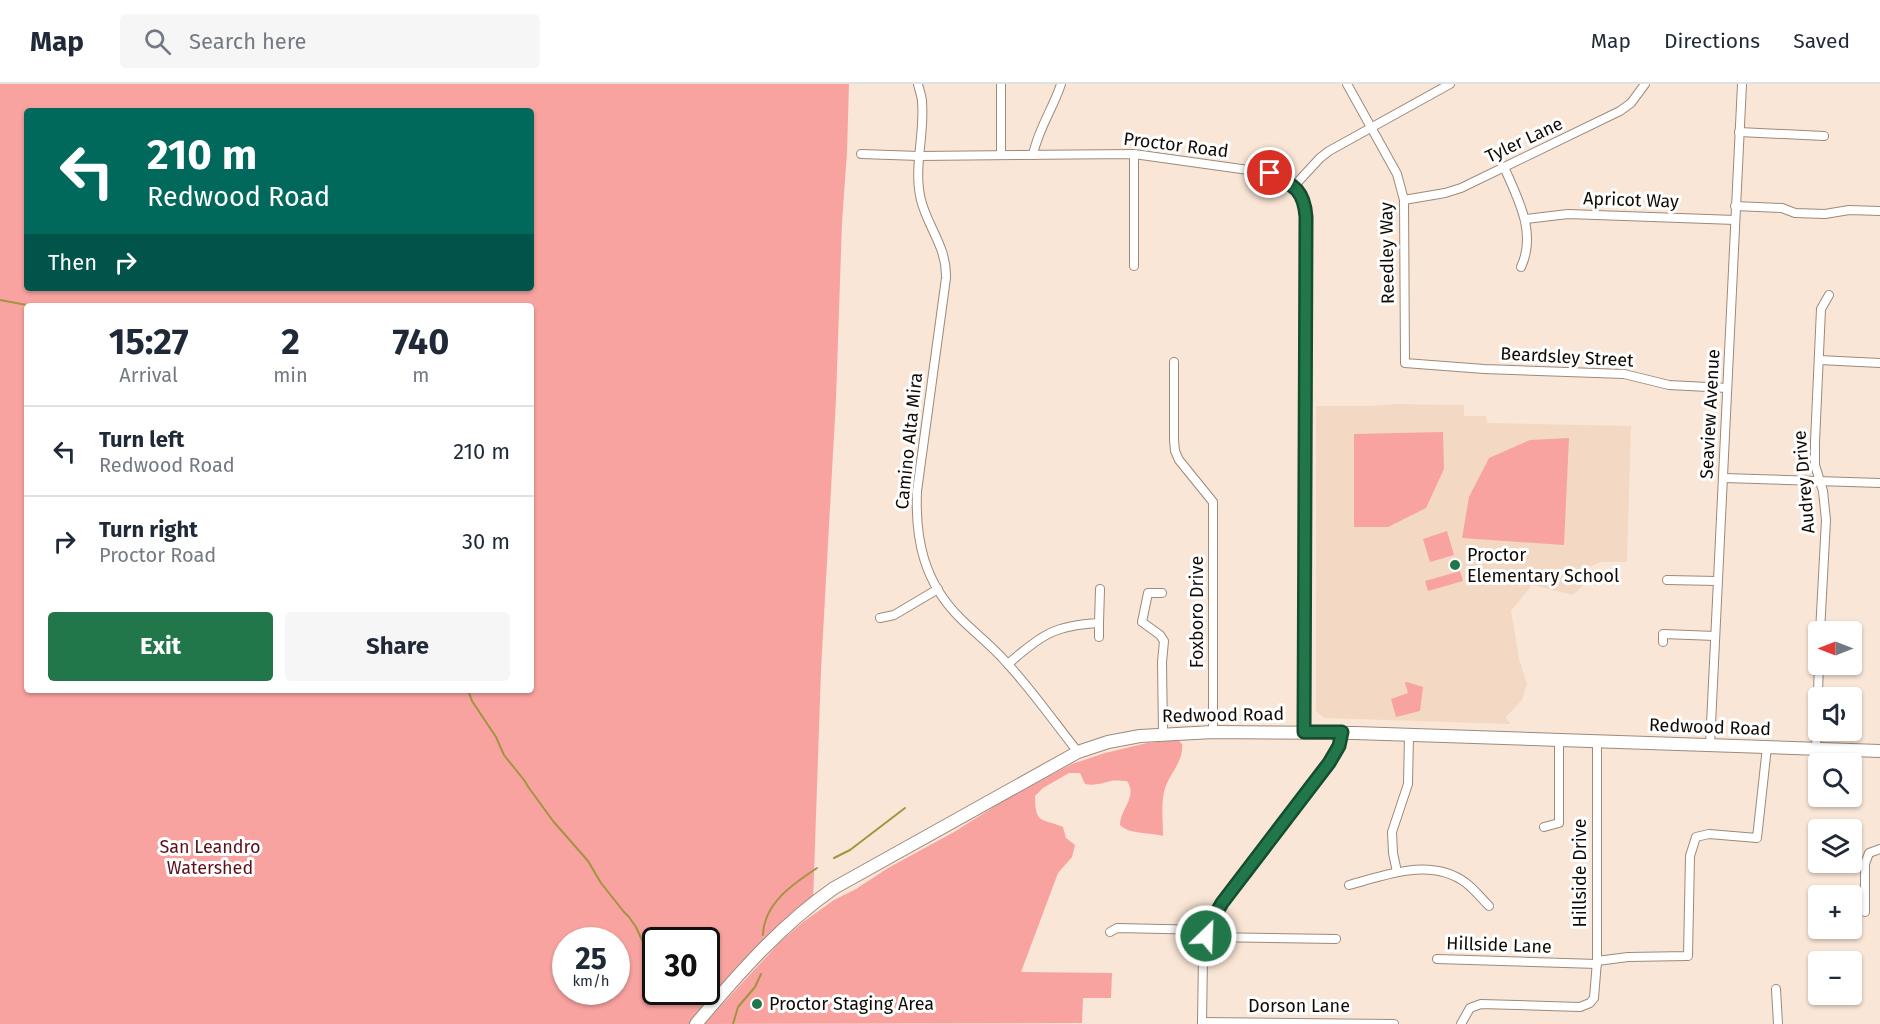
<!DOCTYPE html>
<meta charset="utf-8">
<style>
body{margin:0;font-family:"Fira Sans",sans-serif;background:#f6f6f7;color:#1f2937;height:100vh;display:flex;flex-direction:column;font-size:22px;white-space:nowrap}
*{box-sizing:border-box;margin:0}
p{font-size:20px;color:#747a83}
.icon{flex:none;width:33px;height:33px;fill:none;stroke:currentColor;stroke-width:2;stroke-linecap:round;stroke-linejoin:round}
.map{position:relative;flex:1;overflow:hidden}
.details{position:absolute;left:24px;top:219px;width:510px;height:390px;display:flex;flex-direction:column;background:#fff;border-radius:6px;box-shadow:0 2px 4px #0004}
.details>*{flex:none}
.hud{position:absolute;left:24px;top:24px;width:510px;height:183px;border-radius:6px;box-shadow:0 2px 4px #0004;background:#00695c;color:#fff;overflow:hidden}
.needle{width:39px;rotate:270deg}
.controls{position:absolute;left:1808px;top:537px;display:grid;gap:12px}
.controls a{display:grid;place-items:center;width:54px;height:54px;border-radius:6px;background:#fff;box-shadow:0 2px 4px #0004;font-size:30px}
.speed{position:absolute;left:552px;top:843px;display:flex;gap:12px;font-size:30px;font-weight:700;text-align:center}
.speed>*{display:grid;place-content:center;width:78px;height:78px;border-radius:50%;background:#fff;box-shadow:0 2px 4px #0004;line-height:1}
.speed small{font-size:15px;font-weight:400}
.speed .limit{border:3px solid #111;border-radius:9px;background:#fff;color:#111}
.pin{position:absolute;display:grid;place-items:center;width:51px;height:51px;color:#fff;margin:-26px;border:3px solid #fff;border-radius:50%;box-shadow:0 2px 6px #0007}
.me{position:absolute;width:66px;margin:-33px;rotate:24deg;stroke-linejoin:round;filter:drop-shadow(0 0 4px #0008)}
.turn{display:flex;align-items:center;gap:21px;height:126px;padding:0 24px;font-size:27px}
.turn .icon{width:78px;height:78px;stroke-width:2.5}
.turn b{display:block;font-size:42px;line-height:51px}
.then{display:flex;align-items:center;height:57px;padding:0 24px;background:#0003;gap:12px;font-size:22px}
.eta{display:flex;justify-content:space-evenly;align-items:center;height:102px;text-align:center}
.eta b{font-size:36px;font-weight:700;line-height:42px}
.cta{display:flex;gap:12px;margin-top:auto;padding:12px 24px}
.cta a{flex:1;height:69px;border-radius:6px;background:#21774a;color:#fff;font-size:24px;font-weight:700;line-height:69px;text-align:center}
.cta a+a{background:#f6f6f7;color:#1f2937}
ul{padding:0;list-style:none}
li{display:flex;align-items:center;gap:18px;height:90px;padding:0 24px;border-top:2px solid #e0e1e3}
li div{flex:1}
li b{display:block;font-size:22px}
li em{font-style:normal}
header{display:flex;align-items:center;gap:36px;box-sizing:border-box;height:84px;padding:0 30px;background:#fff;border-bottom:2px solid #e0e1e3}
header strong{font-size:28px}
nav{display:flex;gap:33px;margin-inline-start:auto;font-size:21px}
.search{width:420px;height:54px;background:#f6f6f7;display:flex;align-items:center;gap:15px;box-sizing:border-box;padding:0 21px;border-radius:6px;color:#747a83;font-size:22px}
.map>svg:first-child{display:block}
.built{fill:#f3d9c4}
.green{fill:#f8a3a0;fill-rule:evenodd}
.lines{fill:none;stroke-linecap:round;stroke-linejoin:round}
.stream{stroke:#a49442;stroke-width:2}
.minor-casing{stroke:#9c8a7b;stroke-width:10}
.secondary-casing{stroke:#9c8a7b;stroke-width:14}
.minor{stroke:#fff;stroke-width:8}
.secondary{stroke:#fff;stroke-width:12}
.route-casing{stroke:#154d30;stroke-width:15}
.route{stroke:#21774a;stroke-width:10}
.poi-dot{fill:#21774a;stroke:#fff;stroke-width:2}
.labels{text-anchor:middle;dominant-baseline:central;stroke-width:6;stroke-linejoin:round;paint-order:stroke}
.street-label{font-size:18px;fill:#110b06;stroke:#fff}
.poi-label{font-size:18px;fill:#110b06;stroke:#fff;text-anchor:start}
.park-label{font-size:18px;fill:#5c1017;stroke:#fff}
</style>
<header>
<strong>Map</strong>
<div class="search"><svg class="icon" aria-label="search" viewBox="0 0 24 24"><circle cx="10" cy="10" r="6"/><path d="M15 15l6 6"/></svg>Search here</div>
<nav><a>Map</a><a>Directions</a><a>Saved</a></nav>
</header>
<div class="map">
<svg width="1880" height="940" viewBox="0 0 1880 940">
<rect width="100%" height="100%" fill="#fae6d6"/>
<polygon class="built" points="1396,320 1464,321 1464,332 1486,332 1487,339 1631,342 1627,478 1600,478 1589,483 1582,503 1573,511 1532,501 1511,527 1519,575 1527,600 1522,616 1506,633 1510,640 1324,634 1316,627 1316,322 1370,322"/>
<g class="green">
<path d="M0,0H849L847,68L842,138L836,315L821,586L813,819L696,940H0ZM27,27H531V204H27ZM27,222H531V606H27ZM566,856H616V908H566ZM656,856H706V908H656Z"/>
<polygon points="1443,348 1444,385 1426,424 1388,443 1354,443 1354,350"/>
<polygon points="1569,354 1564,461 1462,454 1469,413 1489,374 1530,356"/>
<polygon points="1447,447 1454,471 1430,478 1423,455"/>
<polygon points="1460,487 1463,497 1428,507 1425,497"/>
<polygon points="1407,598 1423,603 1420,627 1396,633 1391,615 1408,609 1405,599"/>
<path d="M1178,656L1182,660C1184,679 1168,690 1164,708C1161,722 1163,738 1163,752C1149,748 1131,751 1120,741C1120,725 1138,713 1127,697C1122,697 1116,696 1111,697C1102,699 1095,702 1085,700L1080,689H1069L1043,704L1035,712C1035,741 1042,734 1063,743L1066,754L1075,761L1072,773L1058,789L1021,888L1112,889L1111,914H1083L1082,939L704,940L780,858L803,838L834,816L856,805L888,784L954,748L1016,709L1072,680L1105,669L1147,659Z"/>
</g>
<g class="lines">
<g class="stream">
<polyline points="0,216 32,222"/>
<polyline points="468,606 472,617 496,653 504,671 524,696 529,704 553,737 588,777 601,799 624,828 629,833 636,843 647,867 656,880"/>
<polyline points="834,774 850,766 905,724"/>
<path d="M763,851C764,819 793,800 817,784"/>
<polyline points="674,908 676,912"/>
<polyline points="733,940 738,923 755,903 761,890"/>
</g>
<defs>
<g id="minor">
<path d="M918,0C919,6 922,12 922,18C925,50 913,84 921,116C928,144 947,163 946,194L917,407C915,456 924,498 960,534C975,549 992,562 1006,578C1032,606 1054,638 1078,668"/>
<polyline points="1347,0 1397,90 1404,116 1405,279 1484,285 1624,290 1669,301 1727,304"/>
<polyline points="1739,48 1824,52"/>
<polyline points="861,70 919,72 1134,70 1270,89 1295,101 1303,115 1306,133 1304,648"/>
<polyline points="1001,71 1001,0"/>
<path d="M1033,71C1038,45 1053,25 1061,0"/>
<path d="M1504,83C1518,115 1537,149 1521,183"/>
<polyline points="1295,101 1320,74 1329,67 1450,0"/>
<polyline points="1404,116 1445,109 1461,104 1620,27 1631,19 1645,0"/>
<polyline points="1735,122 1782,124 1795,129 1825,130 1849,126 1880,127"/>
<polyline points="1526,135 1568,130 1735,136"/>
<polyline points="1134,182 1134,70"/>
<polyline points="1819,276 1880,279"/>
<polyline points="1174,278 1174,356 1175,367 1179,376 1213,418 1213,648"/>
<polyline points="1724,394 1880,399"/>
<polyline points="1667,496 1717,497"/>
<polyline points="1162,509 1148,509 1142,538 1160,551 1164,557 1162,578 1163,650"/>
<polyline points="880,534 894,531 938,505"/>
<polyline points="1099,539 1099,553"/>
<polyline points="1820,548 1826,436 1823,407 1815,381 1815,358 1821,225 1829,211"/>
<polyline points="1663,558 1663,550 1715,552"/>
<path d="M1008,580C1041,551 1055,541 1099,539L1100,505"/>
<polyline points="1710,661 1742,0"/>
<polyline points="1816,664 1819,580"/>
<polyline points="1544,743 1559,739 1559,656"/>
<polyline points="1397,788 1393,769 1392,748 1408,700 1409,651"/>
<path d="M1349,801C1386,791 1431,773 1466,799C1474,805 1481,814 1489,822"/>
<polyline points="1865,828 1865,780 1869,769 1880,765"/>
<polyline points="1110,848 1117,844 1208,846"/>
<polyline points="1206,853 1336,855"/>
<polyline points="1437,875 1597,880"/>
<polyline points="1597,877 1628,873 1688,872 1690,772 1696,753 1709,750 1757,754 1767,663"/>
<polyline points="1776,905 1778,940"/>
<polyline points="1202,938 1394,940"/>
<polyline points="1202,940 1203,872 1204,860 1210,840 1230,808 1329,679 1339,662 1342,648"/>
<polyline points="1461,940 1470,924 1481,920 1580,923 1590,919 1594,914 1597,877 1597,657"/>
</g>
<path id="secondary" d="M696,940C738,890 781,841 834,804L1078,668L1108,658L1140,652L1213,648L1355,649L1880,667"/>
</defs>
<use href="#minor" class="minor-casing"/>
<use href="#secondary" class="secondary-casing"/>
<use href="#minor" class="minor"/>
<use href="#secondary" class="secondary"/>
</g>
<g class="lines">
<defs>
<path id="route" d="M1206,852L1210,840L1222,819L1329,679L1339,662L1342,648H1304L1306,133C1304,105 1293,101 1270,89"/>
</defs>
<use href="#route" class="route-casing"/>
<use href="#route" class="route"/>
</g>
<g class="poi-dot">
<circle cx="1455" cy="481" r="6"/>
<circle cx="757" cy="920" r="6"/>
</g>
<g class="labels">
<g class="street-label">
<text transform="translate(1524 56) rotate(-25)">Tyler Lane</text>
<text transform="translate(1176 61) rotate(7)">Proctor Road</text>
<text transform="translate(1631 116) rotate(2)">Apricot Way</text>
<text transform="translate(1387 169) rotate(-91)">Reedley Way</text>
<text transform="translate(1567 273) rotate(3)">Beardsley Street</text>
<text transform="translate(1710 330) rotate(-87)">Seaview Avenue</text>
<text transform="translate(909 357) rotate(-84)">Camino Alta Mira</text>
<text transform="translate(1804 398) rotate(-95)">Audrey Drive</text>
<text transform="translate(1197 528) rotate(-90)">Foxboro Drive</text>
<text transform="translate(1223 631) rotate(-1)">Redwood Road</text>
<text transform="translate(1710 643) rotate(2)">Redwood Road</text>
<text transform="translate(1580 789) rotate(-90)">Hillside Drive</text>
<text transform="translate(1499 861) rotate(2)">Hillside Lane</text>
<text x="1299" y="922">Dorson Lane</text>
</g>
<g class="poi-label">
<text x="1467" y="471">Proctor<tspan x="1467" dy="21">Elementary School</tspan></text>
<text x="769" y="920">Proctor Staging Area</text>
</g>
<g class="park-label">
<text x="210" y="763">San Leandro<tspan x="210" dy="21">Watershed</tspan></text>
</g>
</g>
</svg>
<div class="controls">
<a><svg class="needle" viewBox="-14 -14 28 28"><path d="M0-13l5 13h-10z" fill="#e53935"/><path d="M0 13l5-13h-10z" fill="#747a83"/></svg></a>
<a><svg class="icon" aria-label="sound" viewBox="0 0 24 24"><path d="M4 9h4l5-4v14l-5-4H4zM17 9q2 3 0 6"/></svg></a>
<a><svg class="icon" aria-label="search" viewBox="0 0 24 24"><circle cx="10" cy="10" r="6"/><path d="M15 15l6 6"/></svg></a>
<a><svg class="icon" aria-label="layers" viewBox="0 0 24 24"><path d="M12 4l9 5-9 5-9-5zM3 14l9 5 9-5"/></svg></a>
<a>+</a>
<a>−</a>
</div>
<div class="speed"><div>25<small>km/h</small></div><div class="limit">30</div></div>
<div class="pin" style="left:1270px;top:89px;background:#d93025"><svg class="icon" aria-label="arrive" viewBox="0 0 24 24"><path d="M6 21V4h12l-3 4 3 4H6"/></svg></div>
<svg class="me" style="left:1206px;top:852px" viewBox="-20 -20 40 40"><circle r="17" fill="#21774a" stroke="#fff" stroke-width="3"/><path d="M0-11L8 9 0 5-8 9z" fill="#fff"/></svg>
<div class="hud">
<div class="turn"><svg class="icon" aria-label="left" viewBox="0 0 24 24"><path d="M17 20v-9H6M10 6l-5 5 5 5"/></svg><div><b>210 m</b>Redwood Road</div></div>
<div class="then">Then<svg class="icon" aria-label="right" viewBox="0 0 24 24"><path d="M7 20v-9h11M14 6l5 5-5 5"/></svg></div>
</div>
<section class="details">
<div class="eta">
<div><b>15:27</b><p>Arrival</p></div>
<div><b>2</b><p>min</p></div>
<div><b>740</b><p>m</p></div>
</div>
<ul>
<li><svg class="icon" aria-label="left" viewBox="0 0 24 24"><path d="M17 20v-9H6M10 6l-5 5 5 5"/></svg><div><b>Turn left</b><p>Redwood Road</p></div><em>210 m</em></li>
<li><svg class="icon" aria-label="right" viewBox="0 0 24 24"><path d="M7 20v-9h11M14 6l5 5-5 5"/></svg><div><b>Turn right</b><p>Proctor Road</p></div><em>30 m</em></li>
</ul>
<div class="cta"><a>Exit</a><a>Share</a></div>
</section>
</div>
